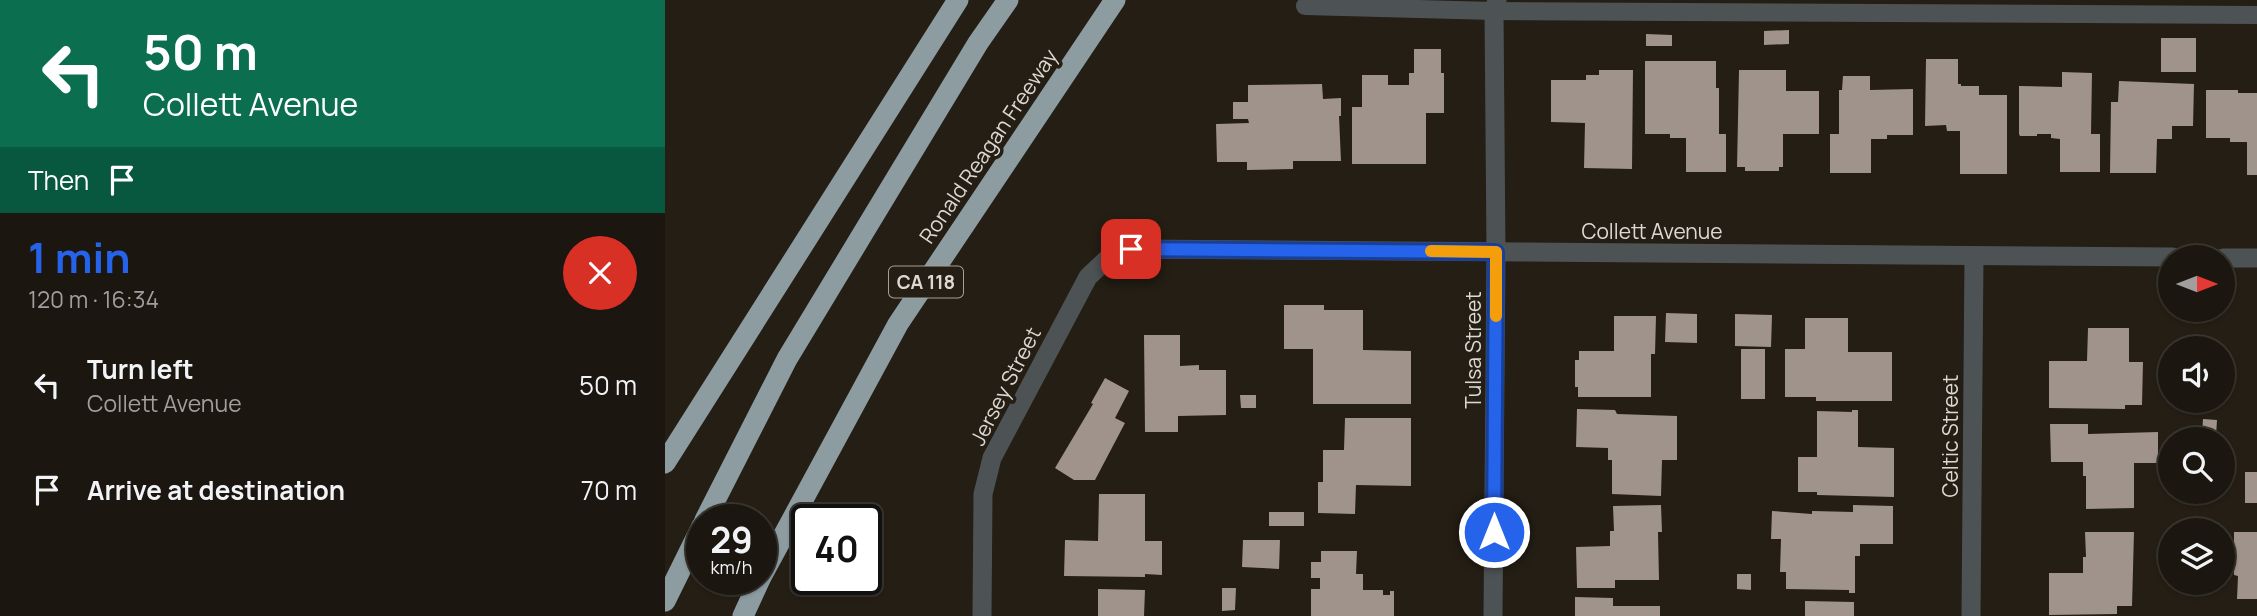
<!DOCTYPE html>
<meta charset="utf-8">
<style>
body{margin:0;font-family:Manrope,sans-serif;background:#28231d;color:#f1f3f6;height:100vh;display:flex;flex-direction:column;font-size:26px;white-space:nowrap}
*{box-sizing:border-box;margin:0}
p{font-size:23px;color:#a09f9e}
.icon{flex:none;width:38px;height:38px;fill:none;stroke:currentColor;stroke-width:2;stroke-linecap:round;stroke-linejoin:round}
.map{position:relative;flex:1;overflow:hidden}
.details{display:flex;flex-direction:column;background:#1b160f;width:665px}
.details>*{flex:none}
.guide{background:#0b6e4f;color:#fff;overflow:hidden}
.needle{width:46px;rotate:90deg}
.buttons{position:absolute;left:1493px;top:245px;display:grid;gap:14px}
.buttons a{display:grid;place-items:center;width:77px;height:77px;border-radius:50%;background:#1b160f;box-shadow:0 2px 5px #0004,0 0 0 2px #39352f;font-size:35px}
.speed{position:absolute;left:21px;top:504px;display:flex;gap:14px;font-size:35px;font-weight:700;text-align:center}
.speed>*{display:grid;place-content:center;width:91px;height:91px;border-radius:50%;background:#1b160f;box-shadow:0 2px 5px #0004,0 0 0 2px #39352f;line-height:1}
.speed small{font-size:18px;font-weight:400}
.speed .limit{border:4px solid #111;border-radius:10px;background:#fff;color:#111}
.pin{position:absolute;display:grid;place-items:center;width:60px;height:60px;color:#fff;margin:-30px;border-radius:14px;box-shadow:0 4px 10px #0006}
.me{position:absolute;width:77px;margin:-38px;rotate:0deg;stroke-linejoin:round;filter:drop-shadow(0 0 5px #0008)}
.turn{display:flex;align-items:center;gap:24px;height:147px;padding:0 28px;font-size:32px}
.turn .icon{width:91px;height:91px;stroke-width:2.5}
.turn b{display:block;font-size:49px;line-height:60px}
.then{display:flex;align-items:center;height:66px;padding:0 28px;background:#0003;gap:14px;font-size:26px}
.round{display:grid;place-items:center;flex:none;width:74px;height:74px;border-radius:37px;background:#28231d}
.headline{display:flex;align-items:center;justify-content:space-between;height:119px;padding:0 28px}
h1{font-size:42px;font-weight:700;line-height:52px;color:#2563eb}
ul{padding:0;list-style:none}
li{display:flex;align-items:center;gap:21px;height:105px;padding:0 28px}
li div{flex:1}
li b{display:block;font-size:26px}
li em{font-style:normal}
main{display:flex;flex:1;min-height:0}
.map>svg:first-child{display:block}
.building{fill:#a0938b}
.lines{fill:none;stroke-linecap:round;stroke-linejoin:round}
.service{stroke:#4d5355;stroke-width:18}
.minor{stroke:#4d5355;stroke-width:19}
.tertiary{stroke:#4d5355;stroke-width:19}
.motorway{stroke:#8c9ca1;stroke-width:21}
.route-casing{stroke:#184099;stroke-width:18}
.route{stroke:#2563eb;stroke-width:12}
.slow{stroke:#f59e0b;stroke-width:12}
.labels{text-anchor:middle;dominant-baseline:central;stroke-width:7;stroke-linejoin:round;paint-order:stroke}
.shield{fill:#241e14;stroke:#a5a099;stroke-width:2}
.shield-label{font-size:19px;font-weight:bold;fill:#dcd8d2}
.street-label{font-size:21px;fill:#dcd8d2;stroke:#241e14}
</style>
<main>
<section class="details">
<div class="guide">
<div class="turn"><svg class="icon" aria-label="left" viewBox="0 0 24 24"><path d="M17 20v-9H6M10 6l-5 5 5 5"/></svg><div><b>50 m</b>Collett Avenue</div></div>
<div class="then">Then<svg class="icon" aria-label="arrive" viewBox="0 0 24 24"><path d="M6 21V4h12l-3 4 3 4H6"/></svg></div>
</div>
<div class="headline"><div><h1>1 min</h1><p>120 m · 16:34</p></div><a class="round" style="background:#d93025;color:#fff"><svg class="icon" aria-label="close" viewBox="0 0 24 24"><path d="M6 6l12 12M18 6L6 18"/></svg></a></div>
<ul>
<li><svg class="icon" aria-label="left" viewBox="0 0 24 24"><path d="M17 20v-9H6M10 6l-5 5 5 5"/></svg><div><b>Turn left</b><p>Collett Avenue</p></div><em>50 m</em></li>
<li><svg class="icon" aria-label="arrive" viewBox="0 0 24 24"><path d="M6 21V4h12l-3 4 3 4H6"/></svg><div><b>Arrive at destination</b></div><em>70 m</em></li>
</ul>
</section>
<div class="map">
<svg width="1592" height="616" viewBox="0 0 1592 616">
<rect width="100%" height="100%" fill="#241e14"/>
<g class="building">
<polygon points="1124,30 1124,44 1099,45 1099,31"/>
<polygon points="981,34 1007,35 1007,46 981,46"/>
<rect x="1496" y="38" width="35" height="34"/>
<polygon points="749,49 776,49 776,73 779,73 779,113 761,113 761,164 687,164 687,107 697,107 697,75 723,75 723,85 744,85 744,73 749,73"/>
<polygon points="1261,59 1293,59 1293,84 1296,84 1296,86 1314,86 1314,95 1342,95 1342,174 1295,174 1295,131 1282,131 1281,125 1260,126"/>
<polygon points="980,61 1051,61 1051,88 1054,88 1054,134 1061,134 1061,172 1021,172 1021,138 1005,138 1005,134 980,134"/>
<polygon points="934,70 968,70 967,169 919,168 920,123 886,122 886,80 921,80 921,75 934,75"/>
<polygon points="1074,70 1121,70 1121,91 1154,91 1154,134 1118,134 1118,167 1114,167 1114,171 1080,171 1080,167 1072,167"/>
<polygon points="1397,72 1427,73 1426,134 1435,134 1435,172 1395,172 1395,139 1386,138 1386,134 1372,134 1372,136 1355,136 1354,134 1354,86 1397,87"/>
<polygon points="1178,76 1205,76 1205,90 1248,89 1248,135 1222,135 1222,139 1206,139 1206,173 1165,173 1165,134 1174,134 1174,90 1177,90"/>
<polygon points="1454,81 1529,84 1528,126 1507,126 1507,139 1492,139 1491,173 1445,173 1446,102 1453,102"/>
<polygon points="657,84 658,99 676,98 676,116 674,116 676,161 628,161 628,169 582,170 582,162 552,162 551,124 584,123 583,119 568,119 568,102 583,102 583,85"/>
<polygon points="1541,90 1573,90 1573,93 1592,93 1592,175 1582,175 1582,142 1565,142 1565,138 1541,138"/>
<polygon points="619,305 659,305 659,310 698,310 698,350 746,351 746,404 648,404 648,349 619,349"/>
<polygon points="1001,313 1032,314 1032,343 1000,342"/>
<polygon points="1070,314 1107,315 1106,347 1070,346"/>
<polygon points="949,316 991,316 990,354 986,354 986,397 913,397 913,387 910,387 910,360 914,360 914,351 949,351"/>
<polygon points="1140,318 1183,318 1183,352 1227,352 1227,401 1151,401 1151,397 1120,397 1120,349 1140,349"/>
<polygon points="1423,328 1464,328 1464,362 1478,362 1477,405 1460,405 1460,409 1384,408 1384,361 1422,361"/>
<polygon points="479,335 515,335 515,366 534,365 534,370 561,370 561,415 513,416 513,432 480,432"/>
<rect x="1076" y="349" width="24" height="50"/>
<polygon points="440,378 464,391 450,418 460,423 430,480 409,480 390,468 428,404 426,403"/>
<polygon points="575,395 591,395 591,408 576,408"/>
<polygon points="912,409 950,410 952,414 1012,416 1012,460 997,460 996,496 947,494 947,460 943,460 943,448 911,447"/>
<polygon points="1187,410 1193,410 1193,447 1229,448 1229,497 1152,495 1152,492 1133,492 1133,457 1152,457 1152,411 1187,412"/>
<polygon points="680,418 746,418 746,486 691,485 690,514 653,513 653,482 658,482 658,450 679,450"/>
<polygon points="1538,419 1552,420 1551,436 1537,435"/>
<polygon points="1385,424 1423,424 1423,434 1493,432 1493,463 1469,463 1469,508 1421,509 1421,476 1418,476 1418,462 1386,462"/>
<rect x="1580" y="472" width="12" height="31"/>
<polygon points="434,494 480,494 480,541 497,541 497,575 480,574 480,577 399,576 400,540 433,541"/>
<polygon points="996,505 997,532 993,532 994,580 950,580 950,588 912,588 911,547 945,546 945,531 949,531 948,506"/>
<polygon points="1188,505 1228,506 1228,544 1195,544 1195,556 1190,556 1190,593 1184,593 1184,590 1121,589 1121,572 1115,572 1116,539 1106,539 1107,511 1147,514 1147,511 1188,512"/>
<rect x="604" y="512" width="35" height="14"/>
<polygon points="1420,532 1469,532 1467,606 1452,606 1452,614 1384,615 1384,573 1418,573 1418,557 1421,557"/>
<polygon points="1569,532 1592,532 1592,599 1572,599 1573,576 1569,575"/>
<polygon points="578,540 615,540 614,569 577,567"/>
<polygon points="656,551 692,551 691,574 698,574 698,590 718,590 718,595 725,595 725,591 729,591 729,616 646,616 646,589 655,589 655,578 646,578 646,562 656,562"/>
<polygon points="1072,574 1086,574 1086,590 1072,589"/>
<polygon points="557,588 571,588 570,610 557,611"/>
<polygon points="433,589 480,590 479,616 433,616"/>
<polygon points="910,597 948,598 948,606 995,606 995,616 910,616"/>
<polygon points="1140,601 1189,602 1189,616 1140,616"/>
</g>
<g class="lines">
<polyline class="service" points="640,6 829,11 1592,15"/>
<g class="minor">
<polyline points="1558,258 1592,258"/>
<polyline points="317,616 318,494 327,458 423,277 441,260 466,249 1508,257"/>
<polyline points="1306,616 1309,256"/>
</g>
<polyline class="tertiary" points="828,616 831,252 829,11 832,0"/>
<g class="motorway">
<polyline points="0,463 293,0"/>
<polyline points="40,520 122,359 313,43 343,0"/>
<polyline points="96,577 233,324 450,0"/>
<polyline points="0,601 37,526"/>
<polyline points="78,616 95,579"/>
</g>
</g>
<g class="lines">
<defs>
<polyline id="route" points="466,249 831,252 829,532"/>
</defs>
<use href="#route" class="route-casing"/>
<use href="#route" class="route"/>
<polyline class="slow" points="766,251 831,252 831,316"/>
</g>
<g class="labels">
<rect class="shield" x="224" y="266.5" width="74" height="31" rx="5"/>
<g class="shield-label">
<text x="261" y="282">CA 118</text>
</g>
<g class="street-label">
<text transform="translate(323 146) rotate(-56)">Ronald Reagan Freeway</text>
<text x="987" y="231">Collett Avenue</text>
<text transform="translate(808 350) rotate(-90)">Tulsa Street</text>
<text transform="translate(340 386) rotate(-63)">Jersey Street</text>
<text transform="translate(1285 436) rotate(-90)">Celtic Street</text>
</g>
</g>
</svg>
<div class="buttons">
<a><svg class="needle" viewBox="-14 -14 28 28"><path d="M0-13l5 13h-10z" fill="#e53935"/><path d="M0 13l5-13h-10z" fill="#a09f9e"/></svg></a>
<a><svg class="icon" aria-label="sound" viewBox="0 0 24 24"><path d="M4 9h4l5-4v14l-5-4H4zM17 9q2 3 0 6"/></svg></a>
<a><svg class="icon" aria-label="search" viewBox="0 0 24 24"><circle cx="10" cy="10" r="6"/><path d="M15 15l6 6"/></svg></a>
<a><svg class="icon" aria-label="layers" viewBox="0 0 24 24"><path d="M12 4l9 5-9 5-9-5zM3 14l9 5 9-5"/></svg></a>
</div>
<div class="speed"><div>29<small>km/h</small></div><div class="limit">40</div></div>
<div class="pin" style="left:466px;top:249px;background:#d93025"><svg class="icon" aria-label="arrive" viewBox="0 0 24 24"><path d="M6 21V4h12l-3 4 3 4H6"/></svg></div>
<svg class="me" style="left:829px;top:532px" viewBox="-20 -20 40 40"><circle r="17" fill="#2563eb" stroke="#fff" stroke-width="3"/><path d="M0-11L8 9 0 5-8 9z" fill="#fff"/></svg>
</div>
</main>
